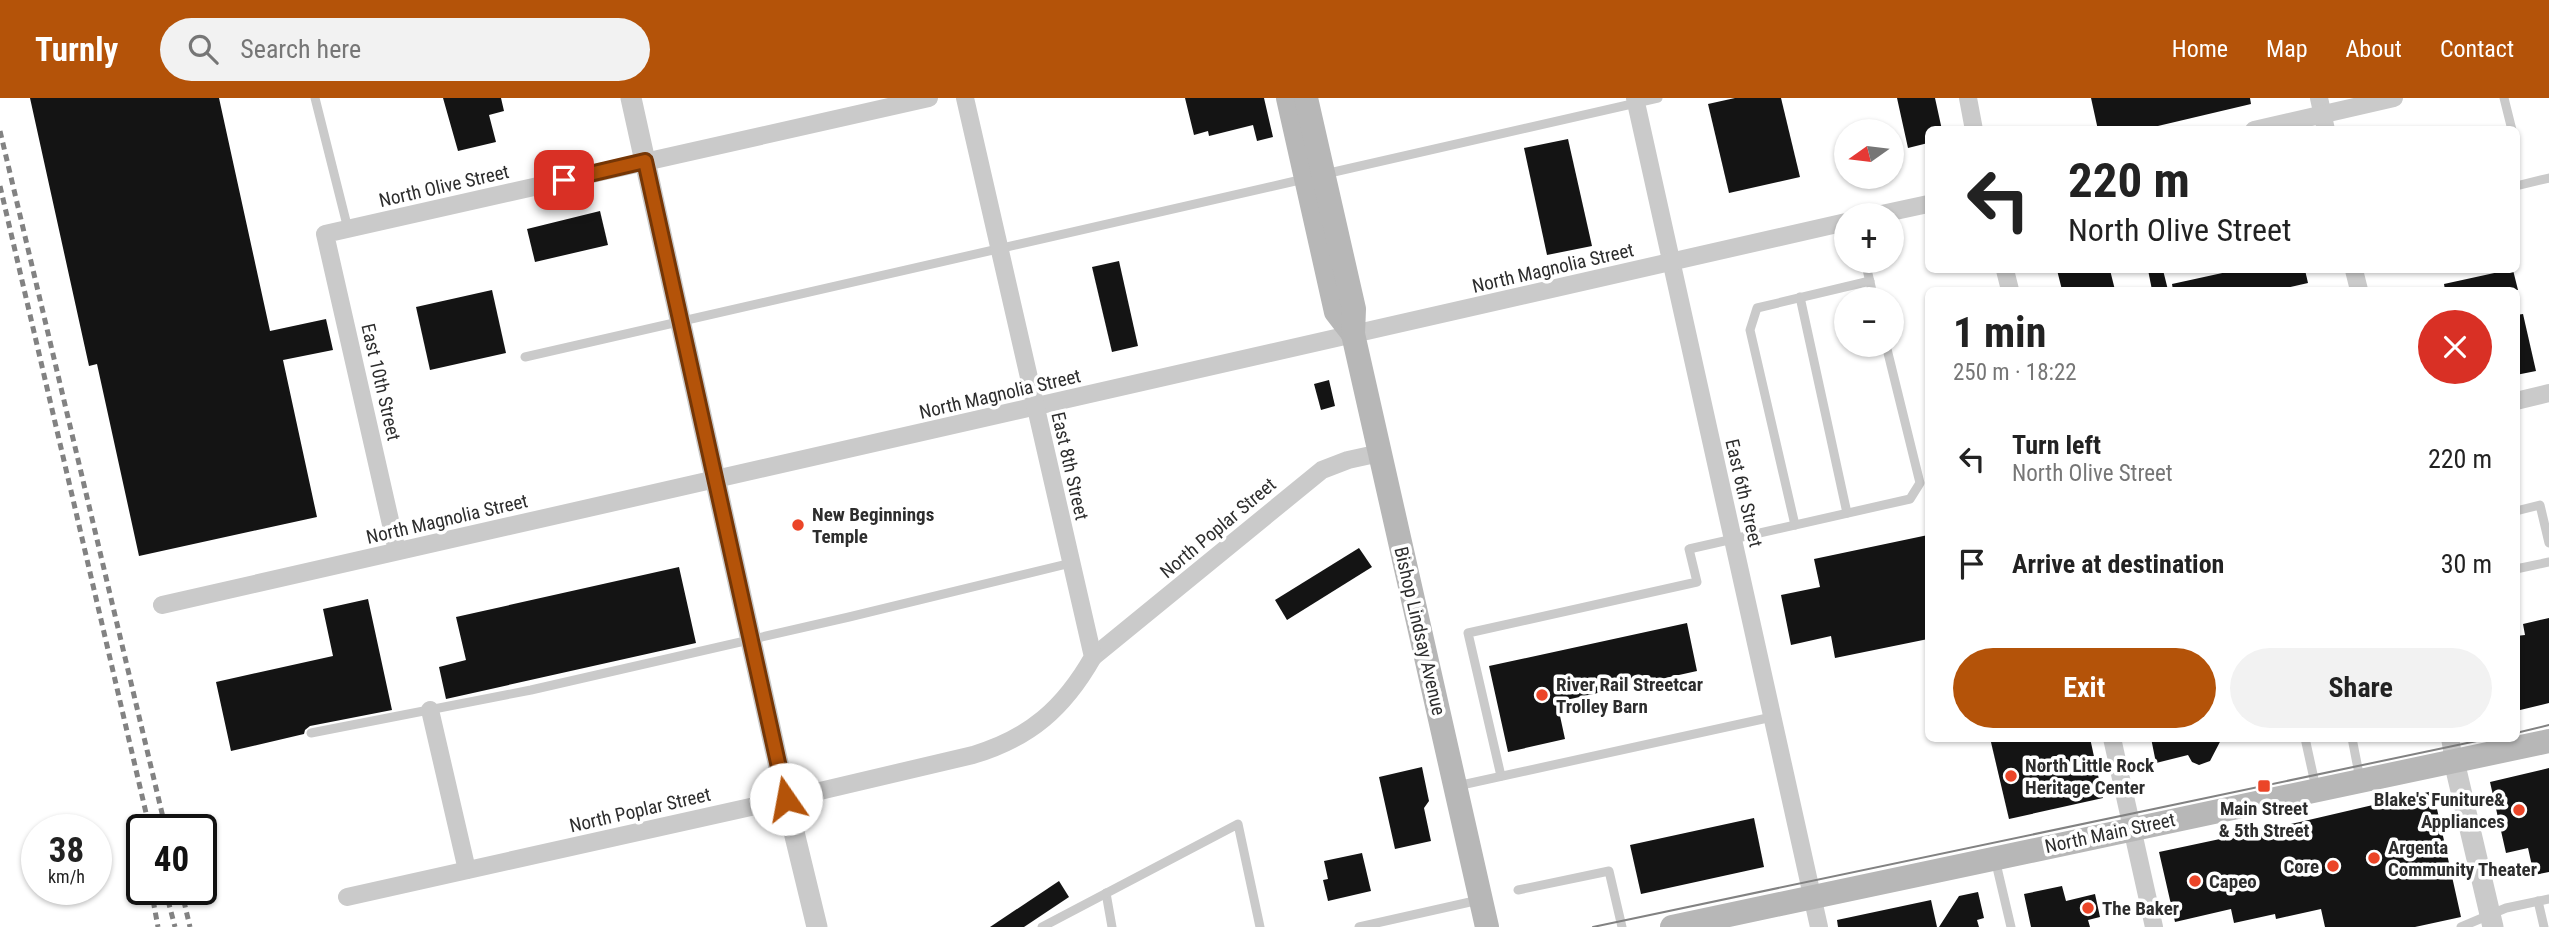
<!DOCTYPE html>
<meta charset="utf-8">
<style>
body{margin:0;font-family:"Roboto Condensed",sans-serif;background:#f2f2f2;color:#222;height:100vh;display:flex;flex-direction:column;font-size:26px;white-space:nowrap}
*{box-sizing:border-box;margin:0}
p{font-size:23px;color:#767676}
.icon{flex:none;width:38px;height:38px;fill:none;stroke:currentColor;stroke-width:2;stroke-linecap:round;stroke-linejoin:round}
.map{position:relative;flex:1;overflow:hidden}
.sheet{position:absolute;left:1925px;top:189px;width:595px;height:455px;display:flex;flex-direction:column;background:#fff;border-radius:10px;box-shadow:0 2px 5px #0004}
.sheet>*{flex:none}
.hud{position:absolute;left:1925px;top:28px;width:595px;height:147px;border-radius:10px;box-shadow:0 2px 5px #0004;background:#fff;color:#222;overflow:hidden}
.needle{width:46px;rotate:256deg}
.controls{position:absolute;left:1834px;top:21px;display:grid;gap:14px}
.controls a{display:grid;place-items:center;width:70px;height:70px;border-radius:50%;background:#fff;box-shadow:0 2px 5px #0004;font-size:35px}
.speed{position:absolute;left:21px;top:716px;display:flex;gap:14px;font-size:35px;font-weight:700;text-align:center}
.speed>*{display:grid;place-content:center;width:91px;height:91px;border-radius:50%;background:#fff;box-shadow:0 2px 5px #0004;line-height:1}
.speed small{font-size:18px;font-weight:400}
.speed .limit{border:4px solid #111;border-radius:10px;background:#fff;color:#111}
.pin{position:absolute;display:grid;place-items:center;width:60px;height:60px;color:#fff;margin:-30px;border-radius:14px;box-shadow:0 4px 10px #0006}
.me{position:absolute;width:77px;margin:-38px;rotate:348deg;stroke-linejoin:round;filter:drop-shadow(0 0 5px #0008)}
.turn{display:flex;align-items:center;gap:24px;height:147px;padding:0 28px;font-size:32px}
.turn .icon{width:91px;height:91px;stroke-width:2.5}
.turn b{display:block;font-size:49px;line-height:60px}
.round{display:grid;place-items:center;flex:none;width:74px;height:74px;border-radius:37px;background:#f2f2f2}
.summary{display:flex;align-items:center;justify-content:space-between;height:119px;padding:0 28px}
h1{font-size:42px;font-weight:700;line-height:52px}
.action{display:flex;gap:14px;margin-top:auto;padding:14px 28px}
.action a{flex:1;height:80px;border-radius:42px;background:#b45309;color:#fff;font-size:28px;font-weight:700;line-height:80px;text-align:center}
.action a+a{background:#f2f2f2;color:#222}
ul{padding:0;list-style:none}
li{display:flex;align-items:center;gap:21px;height:105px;padding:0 28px}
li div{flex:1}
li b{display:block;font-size:26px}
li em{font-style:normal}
header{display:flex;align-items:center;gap:42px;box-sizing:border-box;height:98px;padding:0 35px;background:#b45309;color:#fff}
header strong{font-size:33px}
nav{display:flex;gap:38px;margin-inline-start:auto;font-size:24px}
.search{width:490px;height:63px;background:#f2f2f2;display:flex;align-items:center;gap:18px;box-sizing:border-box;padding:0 24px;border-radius:38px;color:#767676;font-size:26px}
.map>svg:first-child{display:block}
.building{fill:#141414}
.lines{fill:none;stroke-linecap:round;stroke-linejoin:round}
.service{stroke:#cacaca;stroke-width:9}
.minor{stroke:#cacaca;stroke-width:18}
.tertiary{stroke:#cacaca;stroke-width:21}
.secondary{stroke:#b7b7b7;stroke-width:24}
.tram{stroke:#828282;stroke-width:2}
.rail{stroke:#828282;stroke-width:5;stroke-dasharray:7 5;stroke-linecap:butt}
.route-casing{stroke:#753606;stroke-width:18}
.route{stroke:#b45309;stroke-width:12}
.poi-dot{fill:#eb4528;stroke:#fff;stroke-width:2.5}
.labels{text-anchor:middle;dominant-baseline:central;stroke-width:7;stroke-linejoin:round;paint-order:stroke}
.street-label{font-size:19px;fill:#2d2d2d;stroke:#fff}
.poi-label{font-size:19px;font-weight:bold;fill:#2d2d2d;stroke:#fff;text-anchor:start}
</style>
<header>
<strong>Turnly</strong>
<div class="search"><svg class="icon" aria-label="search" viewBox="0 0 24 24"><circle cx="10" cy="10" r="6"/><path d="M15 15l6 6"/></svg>Search here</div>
<nav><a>Home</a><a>Map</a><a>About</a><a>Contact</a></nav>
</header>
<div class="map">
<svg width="2549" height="829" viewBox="0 0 2549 829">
<rect width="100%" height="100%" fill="#fff"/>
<g class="building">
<polygon points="30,0 219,0 270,233 326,221 333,252 283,262 317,419 139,458 97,266 89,268"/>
<polygon points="443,0 501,0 504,13 489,17 496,44 458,53"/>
<polygon points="1185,0 1264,0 1273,39 1257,43 1253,27 1209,38 1208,33 1194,37"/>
<polygon points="1735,0 1781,0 1800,79 1729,95 1708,6"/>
<polygon points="1897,0 1935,0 1942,32 1928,32 1928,45 1908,50"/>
<polygon points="2091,0 2250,0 2251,6 2141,32 2098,32"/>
<polygon points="1568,41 1592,148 1547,157 1524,50"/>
<polygon points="600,113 608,147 535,164 527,131"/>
<polygon points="1119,163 1138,248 1112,254 1092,169"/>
<polygon points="2057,172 2110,172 2115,192 2062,192"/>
<polygon points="2148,172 2163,172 2168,192 2152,192"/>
<polygon points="2236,172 2305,172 2308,185 2277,192 2173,192 2172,186"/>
<polygon points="2508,172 2513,172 2518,192 2445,192 2444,186"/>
<polygon points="492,192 506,255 430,272 416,209"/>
<polygon points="2523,216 2536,273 2516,277 2516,217"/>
<polygon points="1329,282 1335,308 1321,312 1314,286"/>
<polygon points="1928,437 1928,541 1835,560 1831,538 1791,547 1781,497 1820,489 1814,461"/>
<polygon points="1359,450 1372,469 1287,522 1275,502"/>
<polygon points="679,469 696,545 446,601 439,569 466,562 456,519"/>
<polygon points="368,501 392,612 310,628 305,632 304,636 231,653 216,584 333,558 323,511"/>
<polygon points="2549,520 2549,605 2516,613 2516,538 2525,537 2523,526"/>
<polygon points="1687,525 1697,573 1557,604 1565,641 1508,654 1489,568"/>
<polygon points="1990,640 2090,640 2103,700 2009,721"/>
<polygon points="2151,640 2222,640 2210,663 2199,667 2192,664 2188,657 2156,665"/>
<polygon points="1422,669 1429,703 1424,710 1431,743 1395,751 1379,679"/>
<polygon points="2549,670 2549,774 2534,777 2528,750 2506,755 2490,684"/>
<polygon points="2433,693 2461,819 2415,829 2325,829 2321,811 2276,821 2275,816 2234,825 2231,811 2175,824 2159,754 2300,724"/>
<polygon points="1754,720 1764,769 1641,796 1630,747"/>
<polygon points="1362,755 1371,793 1328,803 1323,782 1328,781 1324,763"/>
<polygon points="1059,783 1069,799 1024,829 990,829"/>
<polygon points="2062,788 2066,803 2095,796 2100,819 2088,822 2090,829 2031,829 2024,796"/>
<polygon points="1978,794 1984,820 1977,822 1979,829 1939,829 1959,798"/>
<polygon points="1931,802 1937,829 1838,829 1837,822"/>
</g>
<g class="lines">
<g class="service">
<polyline points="315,0 348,131"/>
<polyline points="2504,0 2512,32"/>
<polyline points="1325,76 1658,0"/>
<polyline points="2516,88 2549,80"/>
<polyline points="1865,163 1874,201"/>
<polyline points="1800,199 1847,415"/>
<polyline points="525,259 1304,81"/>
<polyline points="2516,413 2540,407 2549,445"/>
<polyline points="1795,427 1750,232 1757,210 1870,183"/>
<polyline points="2516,471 2549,464"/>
<polyline points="311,635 531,592 849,519 1071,465"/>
<polyline points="2305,640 2316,690"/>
<polyline points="2352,640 2360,681"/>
<polyline points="1501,678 1468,535 1697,484 1689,451 1910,401 1920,385 1886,247"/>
<polyline points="1457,688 1772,619"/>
<polyline points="1995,761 2011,829"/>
<polyline points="1518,792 1609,773 1622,829"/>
<polyline points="1106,795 1112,829"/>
<polyline points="2538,803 2544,829"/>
<polyline points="1042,829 1238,726 1260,829"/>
<polyline points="1359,829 1479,802"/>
<polyline points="2461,829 2506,810 2549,801"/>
</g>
<g class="minor">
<polyline points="1635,0 1819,829"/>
<polyline points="1968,0 1974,32"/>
<polyline points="2319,0 2326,32"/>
<polyline points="2254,32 2394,0"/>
<polyline points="1877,117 1928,106"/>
<polyline points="2005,172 2010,192"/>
<polyline points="2354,172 2359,192"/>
<polyline points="2516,303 2549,295"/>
<polyline points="397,453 325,136 929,0"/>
<polyline points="162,507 1846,124"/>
<polyline points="1093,559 1322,372 1348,362 1380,355"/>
<polyline points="430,612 467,772"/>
<polyline points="2112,640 2154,829"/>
<polyline points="2450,640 2454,663"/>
<path d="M347,799L786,701L973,657C1030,640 1064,610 1093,559L965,0"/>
</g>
<g class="tertiary">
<polyline points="631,0 786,701 817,829"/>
<polyline points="2454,663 2493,829"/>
</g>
<g class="secondary">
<polyline points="1288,0 1336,214 1353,236"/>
<polyline points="1306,0 1354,211 1353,236 1487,829"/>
<polyline points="1672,829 2549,643"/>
</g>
<g class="tram">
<polyline points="2516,635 2549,627"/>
<polyline points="1593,829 2491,640"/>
</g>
<g class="rail">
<polyline points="0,33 166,732"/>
<polyline points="0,88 150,732"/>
<polyline points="151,791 158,829"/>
<polyline points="165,791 175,829"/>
<polyline points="181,791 190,829"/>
</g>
</g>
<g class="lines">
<defs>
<polyline id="route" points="564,82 645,63 786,701"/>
</defs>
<use href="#route" class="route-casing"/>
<use href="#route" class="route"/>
</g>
<g class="poi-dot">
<circle cx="798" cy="427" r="7"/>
<circle cx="1542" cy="597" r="7"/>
<circle cx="2011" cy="678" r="7"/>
<rect x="2257" y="681" width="14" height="14" rx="3.5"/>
<circle cx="2519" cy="712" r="7"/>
<circle cx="2374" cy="760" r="7"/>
<circle cx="2333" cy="768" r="7"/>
<circle cx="2195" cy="783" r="7"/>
<circle cx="2088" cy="810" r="7"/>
</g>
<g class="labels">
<g class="street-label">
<text transform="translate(444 88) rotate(-13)">North Olive Street</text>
<text transform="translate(1553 170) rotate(-13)">North Magnolia Street</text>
<text transform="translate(381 284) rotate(77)">East 10th Street</text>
<text transform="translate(1000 296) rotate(-13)">North Magnolia Street</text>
<text transform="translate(1070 368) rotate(77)">East 8th Street</text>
<text transform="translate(1744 395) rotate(77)">East 6th Street</text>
<text transform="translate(447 421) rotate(-13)">North Magnolia Street</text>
<text transform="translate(1218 430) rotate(-40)">North Poplar Street</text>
<text transform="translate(1420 533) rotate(77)">Bishop Lindsay Avenue</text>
<text transform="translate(640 712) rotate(-13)">North Poplar Street</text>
<text transform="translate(2110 735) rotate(-12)">North Main Street</text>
</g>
<g class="poi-label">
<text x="812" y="416">New Beginnings<tspan x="812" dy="22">Temple</tspan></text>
<text x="1556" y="586">River Rail Streetcar<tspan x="1556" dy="22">Trolley Barn</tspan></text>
<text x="2025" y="667">North Little Rock<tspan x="2025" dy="22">Heritage Center</tspan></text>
<text x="2505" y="701" text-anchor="end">Blake's Funiture&amp;<tspan x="2505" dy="22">Appliances</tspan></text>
<text x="2264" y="710" text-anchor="middle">Main Street<tspan x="2264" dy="22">&amp; 5th Street</tspan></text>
<text x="2388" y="749">Argenta<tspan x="2388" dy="22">Community Theater</tspan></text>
<text x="2319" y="768" text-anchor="end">Core</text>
<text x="2209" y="783">Capeo</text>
<text x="2102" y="810">The Baker</text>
</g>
</g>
</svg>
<div class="controls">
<a><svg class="needle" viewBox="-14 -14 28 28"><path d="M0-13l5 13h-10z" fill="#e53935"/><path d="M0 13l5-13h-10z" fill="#767676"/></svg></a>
<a>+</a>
<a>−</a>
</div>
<div class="speed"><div>38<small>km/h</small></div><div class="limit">40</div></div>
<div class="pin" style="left:564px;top:82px;background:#d93025"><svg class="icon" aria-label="arrive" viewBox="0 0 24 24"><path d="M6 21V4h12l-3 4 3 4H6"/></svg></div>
<svg class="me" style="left:786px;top:701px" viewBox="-20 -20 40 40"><circle r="19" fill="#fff"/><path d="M0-13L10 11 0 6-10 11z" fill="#b45309"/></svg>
<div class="hud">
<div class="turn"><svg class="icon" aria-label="left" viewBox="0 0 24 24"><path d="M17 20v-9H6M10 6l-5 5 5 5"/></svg><div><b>220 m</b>North Olive Street</div></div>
</div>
<section class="sheet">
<div class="summary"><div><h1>1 min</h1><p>250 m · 18:22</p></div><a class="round" style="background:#d93025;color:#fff"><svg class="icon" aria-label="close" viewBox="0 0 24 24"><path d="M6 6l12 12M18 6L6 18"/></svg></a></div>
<ul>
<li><svg class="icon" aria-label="left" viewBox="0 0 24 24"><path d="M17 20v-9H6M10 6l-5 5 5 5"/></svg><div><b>Turn left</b><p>North Olive Street</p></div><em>220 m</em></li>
<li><svg class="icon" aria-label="arrive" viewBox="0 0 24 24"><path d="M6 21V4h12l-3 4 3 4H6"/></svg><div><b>Arrive at destination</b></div><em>30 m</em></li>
</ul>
<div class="action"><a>Exit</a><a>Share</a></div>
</section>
</div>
